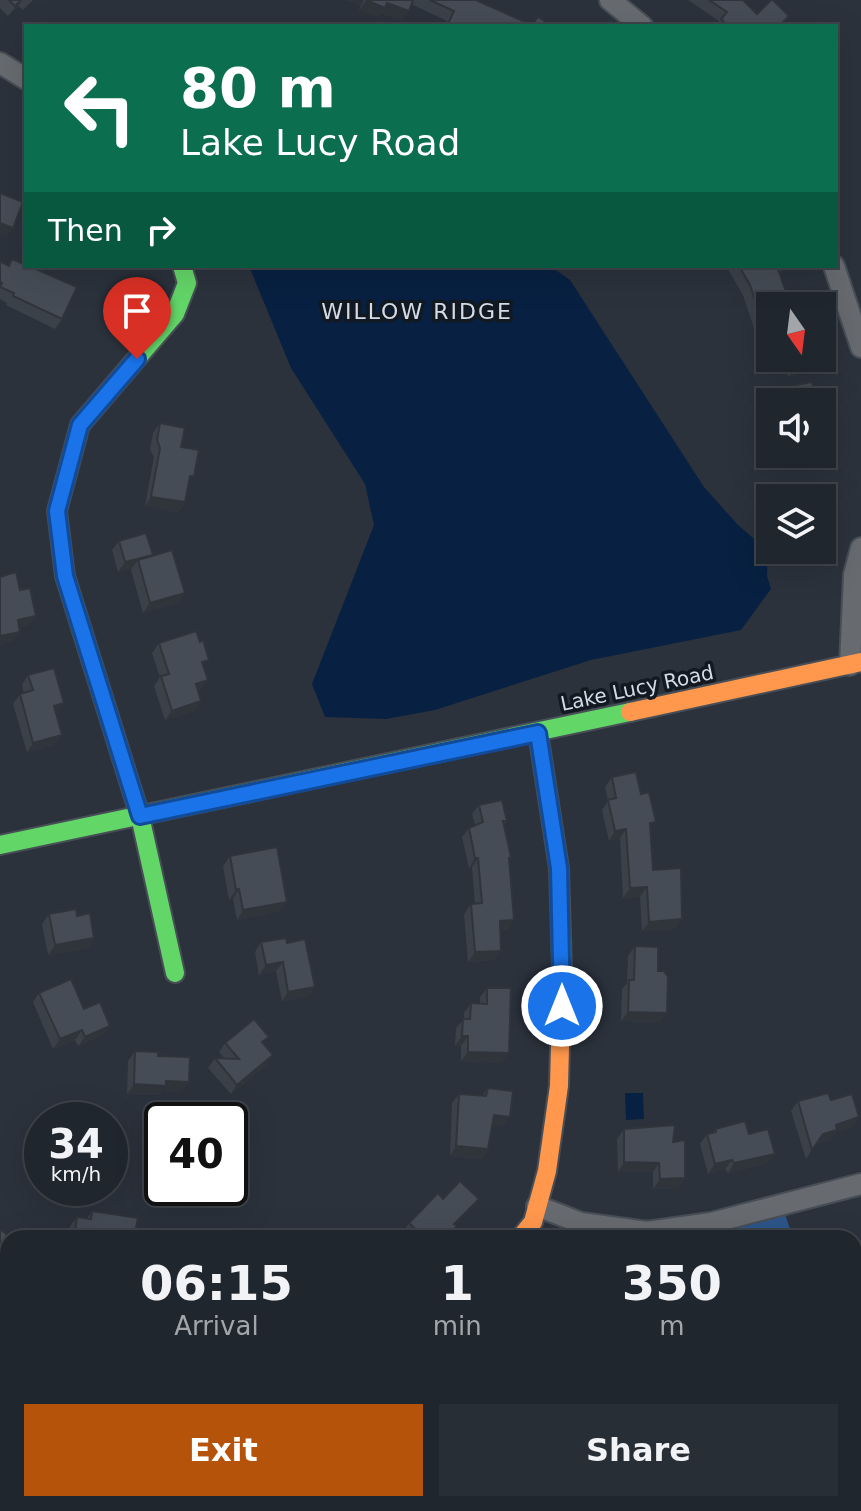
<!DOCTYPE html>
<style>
body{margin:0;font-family:"DejaVu Sans",sans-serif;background:#282e35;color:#f1f3f6;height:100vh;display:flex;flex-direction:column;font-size:30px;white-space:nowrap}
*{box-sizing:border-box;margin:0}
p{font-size:26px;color:#a2a5aa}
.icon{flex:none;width:44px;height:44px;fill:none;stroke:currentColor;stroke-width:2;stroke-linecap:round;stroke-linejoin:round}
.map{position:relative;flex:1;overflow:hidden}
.side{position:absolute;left:0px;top:1230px;width:862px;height:282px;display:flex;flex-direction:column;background:#20262d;border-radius:24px 24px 0 0;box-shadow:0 8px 32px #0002,0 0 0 2px #3d4349}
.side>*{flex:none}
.banner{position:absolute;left:24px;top:24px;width:814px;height:244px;border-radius:0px;box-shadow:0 8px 32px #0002,0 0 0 2px #3d4349;background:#0b6e4f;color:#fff;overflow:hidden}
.needle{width:52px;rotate:166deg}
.controls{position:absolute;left:756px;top:292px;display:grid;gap:16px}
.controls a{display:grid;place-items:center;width:80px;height:80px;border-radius:0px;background:#20262d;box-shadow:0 8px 32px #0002,0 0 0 2px #3d4349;font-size:40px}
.speed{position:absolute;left:24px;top:1102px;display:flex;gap:16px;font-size:40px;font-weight:700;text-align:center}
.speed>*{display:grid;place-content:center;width:104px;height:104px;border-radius:50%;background:#20262d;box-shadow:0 8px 32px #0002,0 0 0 2px #3d4349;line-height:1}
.speed small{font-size:20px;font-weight:400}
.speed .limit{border:4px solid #111;border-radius:12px;background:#fff;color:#111}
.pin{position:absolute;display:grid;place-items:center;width:68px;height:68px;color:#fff;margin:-82px -34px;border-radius:50% 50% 50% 0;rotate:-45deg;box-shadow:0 0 8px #0007}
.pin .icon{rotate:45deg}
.me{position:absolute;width:88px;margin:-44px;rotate:0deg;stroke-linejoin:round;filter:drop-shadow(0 0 6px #0008)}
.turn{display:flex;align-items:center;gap:28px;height:168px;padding:0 24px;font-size:36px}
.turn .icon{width:104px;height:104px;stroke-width:2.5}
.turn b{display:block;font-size:56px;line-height:68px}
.then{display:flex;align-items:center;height:76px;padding:0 24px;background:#0003;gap:16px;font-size:30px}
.eta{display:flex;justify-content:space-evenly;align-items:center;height:136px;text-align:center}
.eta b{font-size:48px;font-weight:700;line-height:56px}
.cta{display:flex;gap:16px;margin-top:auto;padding:16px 24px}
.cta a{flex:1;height:92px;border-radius:0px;background:#b45309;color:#fff;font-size:32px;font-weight:700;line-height:92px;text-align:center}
.cta a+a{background:#282e35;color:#f1f3f6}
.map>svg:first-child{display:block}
.green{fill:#2d558a}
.water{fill:#082142}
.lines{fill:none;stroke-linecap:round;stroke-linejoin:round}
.street-casing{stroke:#474e56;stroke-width:24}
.fast-casing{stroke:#474e56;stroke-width:22}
.slow-casing{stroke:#474e56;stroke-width:22}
.street{stroke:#676a6f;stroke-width:20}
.fast{stroke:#63d668;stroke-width:18}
.slow{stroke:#ff974d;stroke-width:18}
.wall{fill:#3b4149}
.shaded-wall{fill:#30353c}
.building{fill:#454c55;stroke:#30353c;stroke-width:2}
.route-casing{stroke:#114b97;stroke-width:20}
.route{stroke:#1a73e8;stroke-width:14}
.labels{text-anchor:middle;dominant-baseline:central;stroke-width:7;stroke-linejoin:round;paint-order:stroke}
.street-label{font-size:20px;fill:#d2dbe7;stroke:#121921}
.neighbourhood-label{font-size:22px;letter-spacing:2px;fill:#d2dbe7;stroke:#121921}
</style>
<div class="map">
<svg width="861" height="1511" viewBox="0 0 861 1511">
<rect width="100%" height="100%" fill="#2b323c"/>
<g class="green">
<polygon points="782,1205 793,1238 627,1238"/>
<polygon points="854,1344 861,1349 861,1511 519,1511 514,1504 854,1504"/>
</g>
<g class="water">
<polygon points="249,266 550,266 570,280 704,487 738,525 768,551 767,576 771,589 741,630 591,660 435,710 386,719 325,717 312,684 374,525 365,484 291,368"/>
<polygon points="625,1093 643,1093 644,1119 626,1120"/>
<polygon points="543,1504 794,1504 797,1511 545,1511"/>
</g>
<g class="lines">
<defs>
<g id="street">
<polyline points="610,0 642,26"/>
<polyline points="0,63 26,79"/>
<polyline points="834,266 861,347"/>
<polyline points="850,665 854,575 861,548"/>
<polyline points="537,1206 581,1223 647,1232 711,1223 861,1184"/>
<polyline points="91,1504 95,1511"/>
<polyline points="350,1504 353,1511"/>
<polyline points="117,1511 130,1504"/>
</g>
<g id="fast">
<polyline points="538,733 559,868 562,969"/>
<polyline points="0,845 630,712"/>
<polyline points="175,973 140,816 65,576 57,511 80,425 175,314 187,283 182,266"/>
</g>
<g id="slow">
<polyline points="630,712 861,662"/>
<polyline points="520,1238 533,1222 547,1171 559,1086 562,969"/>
</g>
</defs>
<use href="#street" class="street-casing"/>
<use href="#fast" class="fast-casing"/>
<use href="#slow" class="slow-casing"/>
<use href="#street" class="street"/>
<use href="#fast" class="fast"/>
<use href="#slow" class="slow"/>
</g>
<g class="wall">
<polygon points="0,0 33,0 23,10 18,6 8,16 0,8"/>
<polygon points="345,0 476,0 532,25 552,26 445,26 447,21 411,4 402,21 381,13 378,17 359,10 361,5"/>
<polygon points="688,0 743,0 757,14 789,16 784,23 786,26 716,26 719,21"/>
<polygon points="12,259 62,319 55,329 6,305 7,303 0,299 0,261 8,265"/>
<polygon points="726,266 784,266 780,273 770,306 770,358 765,361 743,295"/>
<polygon points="782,358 820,358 820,359 814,369 788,377"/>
<polygon points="776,389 816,402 770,402 770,404 769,399"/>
<polygon points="160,423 188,485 185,502 178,512 145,506 154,457 150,450 153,433"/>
<polygon points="809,454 822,454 829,460 811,464"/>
<polygon points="119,541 153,555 185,593 178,603 143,613 131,570 132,568 118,572 112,550"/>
<polygon points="159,643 204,667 201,690 198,691 201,701 194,711 165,720 154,686 160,677 152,653"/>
<polygon points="28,675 57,713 56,713 55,745 27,752 13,704 20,694 24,693 22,685"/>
<polygon points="612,777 641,794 651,829 653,870 675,929 642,931 640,897 623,898 620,838 609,841 602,810 608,801 605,787"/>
<polygon points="479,805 507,821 504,825 511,857 509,860 514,920 507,930 501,930 501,951 494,960 468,962 464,914 471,904 475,904 472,867 469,868 462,837 469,828 475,825 472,814"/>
<polygon points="230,856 287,902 280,911 237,920 233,899 229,900 223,866"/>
<polygon points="49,914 77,916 94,938 88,948 48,955 42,924"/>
<polygon points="261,942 287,943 315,987 308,996 282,1001 276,971 259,975 255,952"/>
<polygon points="635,946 658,971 660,1022 621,1021 622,989 627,983 628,956"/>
<polygon points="487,988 502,1063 461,1061 461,1046 455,1046 456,1028 464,1019 464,1013 471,1003 480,1004 480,997"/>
<polygon points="39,993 84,1009 110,1026 103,1035 78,1046 75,1040 53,1049 33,1002"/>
<polygon points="225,1043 264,1044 273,1055 266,1065 231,1094 208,1068 215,1058 224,1058 219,1052"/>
<polygon points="135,1051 158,1056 182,1092 162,1091 159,1095 127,1094 128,1061"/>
<polygon points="488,1088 503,1126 492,1125 488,1149 482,1159 450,1156 452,1103 459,1094 482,1096"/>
<polygon points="831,1100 859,1117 852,1127 836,1132 831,1140 816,1144 806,1159 791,1111 798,1101"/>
<polygon points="624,1129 673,1142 685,1178 678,1188 653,1189 653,1172 618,1172 617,1139"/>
<polygon points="715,1129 749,1134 768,1163 728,1173 725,1169 708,1174 700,1144 707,1134 713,1133"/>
<polygon points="443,1199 479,1199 472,1208 404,1235 402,1233 409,1223"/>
<polygon points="92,1211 134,1238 68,1238 70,1226 77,1217 87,1218"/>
<polygon points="861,1241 861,1295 859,1295 854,1280 854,1243"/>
</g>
<g class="shaded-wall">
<polygon points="21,0 22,0 18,6 8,16"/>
<polygon points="345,0 364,0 361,5"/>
<polygon points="366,1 387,3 409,11 402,21 381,13 378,17 359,10"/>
<polygon points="0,223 13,228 7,237 0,235"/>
<polygon points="820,359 814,369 788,377 795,368"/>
<polygon points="836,450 829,460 811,464 818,454"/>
<polygon points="151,497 185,502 178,512 145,506"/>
<polygon points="153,555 138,560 132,568 118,572 125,562"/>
<polygon points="185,593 178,603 143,613 150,603"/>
<polygon points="36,616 29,625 11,630 18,620"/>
<polygon points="20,632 14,641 0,645 0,636"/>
<polygon points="208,680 201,690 189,694 196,684"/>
<polygon points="201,701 194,711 165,720 172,711"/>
<polygon points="64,703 57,713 47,716 54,706"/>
<polygon points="62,735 55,745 27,752 33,743"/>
<polygon points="626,829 620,838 609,841 615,831"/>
<polygon points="475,858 478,858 472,867 469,868"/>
<polygon points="647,887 640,897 623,898 630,888"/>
<polygon points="239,889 233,899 229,900 236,890"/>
<polygon points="287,902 280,911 237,920 243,910"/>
<polygon points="682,919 675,929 642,931 649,922"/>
<polygon points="514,920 507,930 494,931 500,921"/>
<polygon points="94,938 88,948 48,955 55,945"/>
<polygon points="501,951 494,960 468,962 475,952"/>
<polygon points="283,962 276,971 259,975 266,965"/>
<polygon points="315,987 308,996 282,1001 288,992"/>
<polygon points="628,1012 667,1013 660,1022 621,1021"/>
<polygon points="110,1026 103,1035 78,1046 85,1037"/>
<polygon points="82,1030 75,1040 53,1049 60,1039"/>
<polygon points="462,1036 468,1036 461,1046 455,1046"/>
<polygon points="468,1052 509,1053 502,1063 461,1061"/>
<polygon points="273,1055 266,1065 231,1094 237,1085"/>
<polygon points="166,1081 189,1082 182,1092 162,1091 159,1095 127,1094 134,1084"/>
<polygon points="494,1115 510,1117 503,1126 487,1125"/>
<polygon points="859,1117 852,1127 836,1132 831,1140 816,1144 823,1134 836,1125"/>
<polygon points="456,1146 488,1149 482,1159 450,1156"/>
<polygon points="775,1154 768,1163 728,1173 734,1163"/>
<polygon points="732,1160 725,1169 708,1174 715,1164"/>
<polygon points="624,1162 659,1163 653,1172 618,1172"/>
<polygon points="685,1178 678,1188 653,1189 660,1179"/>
<polygon points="479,1199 472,1208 447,1233 454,1224"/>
<polygon points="8,1475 8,1481 0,1485 0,1479"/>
</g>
<g class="building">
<polygon points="9,0 21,0 15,6"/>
<polygon points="366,0 413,0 409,11 387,3 385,8"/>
<polygon points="430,0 476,0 532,25 538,17 552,26 447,26 454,11"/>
<polygon points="709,0 743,0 757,14 771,0 773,0 789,16 783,22 786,26 728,26 721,19 727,12"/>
<polygon points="0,193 23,202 13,228 0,223"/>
<polygon points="12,259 26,265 26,266 29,266 77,287 62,319 13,296 14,293 0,287 2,283 0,282 0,261 9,266"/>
<polygon points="739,266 784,266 778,269 791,306 770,306 770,346 750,285"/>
<polygon points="792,358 820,358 820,359 795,368"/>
<polygon points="812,382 816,402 778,402 776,389"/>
<polygon points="829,420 836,450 822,453 822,421"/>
<polygon points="160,423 185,428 181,447 199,450 194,476 190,476 185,502 151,497 160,448 157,440"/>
<polygon points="146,533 153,555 125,562 119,541"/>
<polygon points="172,550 185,593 150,603 138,560"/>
<polygon points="16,572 20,590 30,588 36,616 18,620 20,632 0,636 0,577"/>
<polygon points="196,631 200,642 203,640 209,660 202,662 208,680 196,684 201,701 172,711 161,676 169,674 159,643"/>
<polygon points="54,668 64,703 54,706 62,735 33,743 20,694 33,690 28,675"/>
<polygon points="636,772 641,794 649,792 656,822 650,823 653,870 681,868 682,919 649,922 647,887 630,888 626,829 615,831 608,800 616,798 612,777"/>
<polygon points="502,800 507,821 503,821 511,857 509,858 514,920 500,921 501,951 475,952 471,904 482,903 478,858 475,858 469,828 483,822 479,805"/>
<polygon points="277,847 287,902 243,910 239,889 236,890 230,856"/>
<polygon points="76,909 77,916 90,913 94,938 55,945 49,914"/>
<polygon points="286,938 287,943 305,939 315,987 288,992 283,962 266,965 261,942"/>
<polygon points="635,946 658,947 658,971 664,971 668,977 667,1013 628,1012 629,980 634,980"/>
<polygon points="71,979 84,1009 100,1002 110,1026 85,1037 82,1030 60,1039 39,993"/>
<polygon points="487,988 511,988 509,1053 468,1052 468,1036 462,1036 463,1019 470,1019 471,1003 487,1004"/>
<polygon points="254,1019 269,1037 262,1042 273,1055 237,1085 215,1058 239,1059 225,1043"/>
<polygon points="135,1051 158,1052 158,1056 190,1057 189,1082 166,1081 166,1086 134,1084"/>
<polygon points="488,1088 513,1091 510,1117 494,1115 488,1149 456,1146 459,1094 486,1096"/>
<polygon points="828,1093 831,1100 852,1094 859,1117 836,1125 837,1130 823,1134 812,1150 798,1101"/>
<polygon points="745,1121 749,1134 768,1129 775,1154 734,1163 732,1160 715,1164 707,1134 716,1132 715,1129"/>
<polygon points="675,1125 673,1142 685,1140 685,1178 660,1179 659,1163 624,1162 624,1129"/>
<polygon points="460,1181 479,1199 454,1224 457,1226 446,1238 401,1238 414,1228 409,1223 438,1193 443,1199"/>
<polygon points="92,1211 138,1218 134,1238 74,1238 77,1217 91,1219"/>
<polygon points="0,1229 11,1238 8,1238 8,1274 0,1284"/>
<polygon points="861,1241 861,1272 860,1268 854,1269 854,1243"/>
<polygon points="0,1443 5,1452 8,1450 8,1475 0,1479"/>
<polygon points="270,1504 300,1504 304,1511 255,1511"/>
</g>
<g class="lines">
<defs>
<polyline id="route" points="137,359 80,425 57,511 65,576 140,816 538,733 559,868 562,1006"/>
</defs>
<use href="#route" class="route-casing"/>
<use href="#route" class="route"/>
</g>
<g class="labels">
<g class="street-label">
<text transform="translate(637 688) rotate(-12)">Lake Lucy Road</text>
</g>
<g class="neighbourhood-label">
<text x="417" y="311">WILLOW RIDGE</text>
</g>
</g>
</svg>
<div class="controls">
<a><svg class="needle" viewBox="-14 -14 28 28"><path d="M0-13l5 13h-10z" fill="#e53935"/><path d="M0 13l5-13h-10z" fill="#a2a5aa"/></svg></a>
<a><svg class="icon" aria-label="sound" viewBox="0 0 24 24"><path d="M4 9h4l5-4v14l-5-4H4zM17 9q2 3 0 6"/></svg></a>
<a><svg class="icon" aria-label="layers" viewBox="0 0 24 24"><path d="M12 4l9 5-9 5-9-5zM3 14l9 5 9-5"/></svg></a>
</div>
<div class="speed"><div>34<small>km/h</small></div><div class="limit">40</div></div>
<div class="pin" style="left:137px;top:359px;background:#d93025"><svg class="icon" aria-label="arrive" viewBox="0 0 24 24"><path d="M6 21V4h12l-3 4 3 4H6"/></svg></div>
<svg class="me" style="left:562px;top:1006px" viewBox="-20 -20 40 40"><circle r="17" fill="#1a73e8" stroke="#fff" stroke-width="3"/><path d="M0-11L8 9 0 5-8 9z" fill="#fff"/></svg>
<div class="banner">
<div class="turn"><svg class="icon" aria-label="left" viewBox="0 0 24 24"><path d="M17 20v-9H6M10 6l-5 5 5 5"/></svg><div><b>80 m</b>Lake Lucy Road</div></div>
<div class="then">Then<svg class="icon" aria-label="right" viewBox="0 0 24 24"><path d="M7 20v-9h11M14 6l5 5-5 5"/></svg></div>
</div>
<section class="side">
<div class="eta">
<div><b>06:15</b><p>Arrival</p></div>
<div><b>1</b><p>min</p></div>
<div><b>350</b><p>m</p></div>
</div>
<div class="cta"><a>Exit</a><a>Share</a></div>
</section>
</div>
